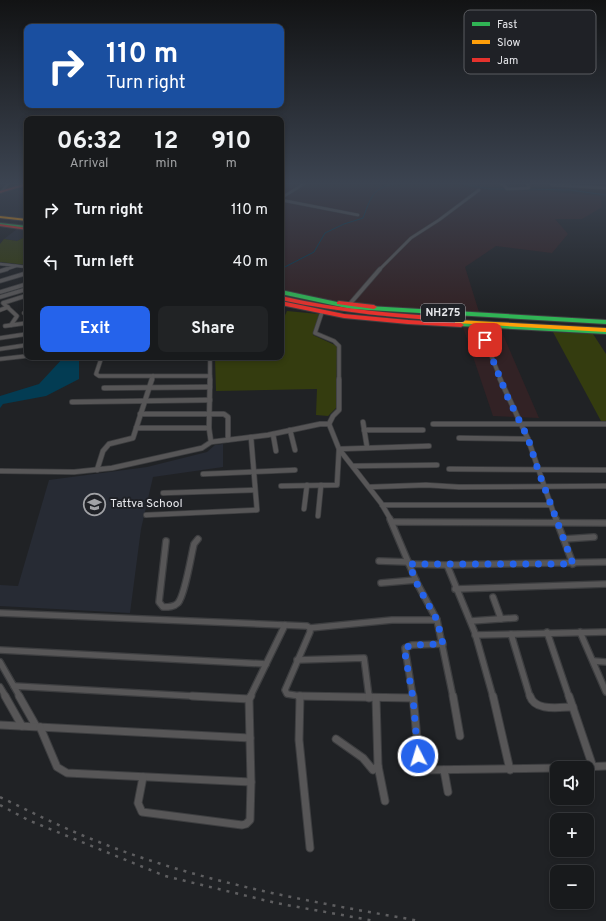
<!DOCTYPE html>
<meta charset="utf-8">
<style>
body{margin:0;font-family:Overpass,sans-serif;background:#212325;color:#f1f3f6;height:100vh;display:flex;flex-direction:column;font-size:15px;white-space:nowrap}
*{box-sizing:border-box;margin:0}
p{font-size:13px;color:#9fa1a3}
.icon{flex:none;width:22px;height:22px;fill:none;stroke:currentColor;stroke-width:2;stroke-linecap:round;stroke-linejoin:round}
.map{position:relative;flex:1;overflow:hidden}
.side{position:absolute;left:24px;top:116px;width:260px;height:244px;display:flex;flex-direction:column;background:#181a1c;border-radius:8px;box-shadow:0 2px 6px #0003,0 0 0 1px #36383b}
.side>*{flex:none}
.guide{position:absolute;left:24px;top:24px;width:260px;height:84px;border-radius:8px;box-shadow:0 2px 6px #0003,0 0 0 1px #36383b;background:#1a4fa0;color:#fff;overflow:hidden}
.fabs{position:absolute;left:550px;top:761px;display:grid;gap:8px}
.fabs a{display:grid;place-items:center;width:44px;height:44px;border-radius:8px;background:#181a1c;box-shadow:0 2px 6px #0003,0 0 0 1px #36383b;font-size:20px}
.pin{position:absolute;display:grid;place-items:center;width:34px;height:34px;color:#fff;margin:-17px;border-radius:8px;box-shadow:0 2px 6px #0006}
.me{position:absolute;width:44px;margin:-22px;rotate:355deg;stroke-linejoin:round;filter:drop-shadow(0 0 3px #0008)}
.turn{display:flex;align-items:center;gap:14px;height:84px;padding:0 16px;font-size:18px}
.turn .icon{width:52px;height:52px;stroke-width:2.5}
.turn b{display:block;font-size:28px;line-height:34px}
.eta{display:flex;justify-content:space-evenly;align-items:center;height:68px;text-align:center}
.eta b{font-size:24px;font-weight:700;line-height:28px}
.button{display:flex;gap:8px;margin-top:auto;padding:8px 16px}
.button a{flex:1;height:46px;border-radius:8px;background:#2563eb;color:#fff;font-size:16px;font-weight:700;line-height:46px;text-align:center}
.button a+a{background:#212325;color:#f1f3f6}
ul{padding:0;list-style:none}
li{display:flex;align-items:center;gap:12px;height:52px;padding:0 16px}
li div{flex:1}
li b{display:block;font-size:15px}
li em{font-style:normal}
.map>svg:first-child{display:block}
.built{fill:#272b34}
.industrial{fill:#322225}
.green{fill:#343c0f}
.water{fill:#033c53}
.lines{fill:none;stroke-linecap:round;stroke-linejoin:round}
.stream{stroke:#033c53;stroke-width:1}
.street-far4-casing{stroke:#3d3e40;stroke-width:3.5}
.street-far3-casing{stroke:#3d3e40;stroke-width:5}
.street-far2-casing{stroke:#3d3e40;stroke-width:6}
.street-far1-casing{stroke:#3d3e40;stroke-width:8}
.street-casing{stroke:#3d3e40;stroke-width:9}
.fast-casing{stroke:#3d3e40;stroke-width:2}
.slow-casing{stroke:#3d3e40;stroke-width:2}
.jam-casing{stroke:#3d3e40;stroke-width:2}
.street-far4{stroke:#575657;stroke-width:2.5}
.street-far3{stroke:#575657;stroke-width:3.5}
.street-far2{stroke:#575657;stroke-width:4.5}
.street-far1{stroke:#575657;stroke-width:5.5}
.street{stroke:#575657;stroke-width:7}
.fast{fill:#30b455;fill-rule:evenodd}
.slow{fill:#ff9f0a;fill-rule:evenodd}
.jam{fill:#e5322d;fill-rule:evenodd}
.rail{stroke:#5e5e60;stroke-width:2.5;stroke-dasharray:3 6;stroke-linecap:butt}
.route{stroke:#2563eb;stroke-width:7;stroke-dasharray:0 12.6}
.labels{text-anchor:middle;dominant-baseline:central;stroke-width:4;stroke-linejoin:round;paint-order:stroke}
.shield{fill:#1f2126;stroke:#aaacb0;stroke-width:1}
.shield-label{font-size:11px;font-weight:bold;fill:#e6e7eb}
.poi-label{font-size:12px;fill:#e6e7eb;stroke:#1f2126;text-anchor:start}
.key{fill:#1f2126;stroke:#5b5c61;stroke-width:1}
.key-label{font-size:11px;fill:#e6e7eb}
</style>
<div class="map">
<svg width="606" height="921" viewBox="0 0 606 921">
<rect width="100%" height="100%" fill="#202225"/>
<g class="built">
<polygon points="15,189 27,189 27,219 0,216 0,193"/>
<polygon points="17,229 27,231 27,236 17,241 4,239"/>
<polygon points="223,444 223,467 153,477 141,529 130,613 0,606 0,585 18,586 49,480 147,467 207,452 215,445"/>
</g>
<g class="industrial">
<polygon points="281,182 370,182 373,186 390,187 422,182 441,182 481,190 544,191 600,196 602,207 582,219 555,219 568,234 552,253 496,246 465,267 479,312 348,304 281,289"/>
<polygon points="463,327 501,330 539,418 493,416"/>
</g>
<g class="green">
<polygon points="27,236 27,265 0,262 0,244 4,239 17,241"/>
<polygon points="287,311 319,314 313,335 337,346 336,408 328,416 316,415 317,389 216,391 215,357 281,357 281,324"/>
<polygon points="553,332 593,334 606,354 606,421 601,421"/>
</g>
<polygon class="water" points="64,357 85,357 79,359 79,379 46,396 3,404 0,408 0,396 39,384"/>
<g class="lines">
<g class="stream">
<polyline points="453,182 490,189 506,189"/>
<polyline points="526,189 570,190 606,195"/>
<path d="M281,269L314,252L325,233L344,224L363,218C373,192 373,188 401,182"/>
</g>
<defs>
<g id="street-far4">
<polyline points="501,182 507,189 529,188 526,182"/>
<polyline points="549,182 552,185 606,188"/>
<polyline points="1,192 10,182"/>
<polyline points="281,198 307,182"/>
<polyline points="281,200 358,215"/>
<polyline points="0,264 27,267"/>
<polyline points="4,270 16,266"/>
<polyline points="379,270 411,238 439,220 479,190"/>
</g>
<g id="street-far3">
<polyline points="0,271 7,269"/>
<polyline points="0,281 27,273"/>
<polyline points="0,292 27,284"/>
<polyline points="0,297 27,289"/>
<polyline points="348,306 380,269"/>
<polyline points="0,310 8,307"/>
<polyline points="322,312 315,333 334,341 339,346 339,380"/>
<polyline points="24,313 27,313"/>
<polyline points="11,325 17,316 3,303 25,296 27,293"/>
<polyline points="479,325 501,380"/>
<polyline points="5,326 27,323"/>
<polyline points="0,338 27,334"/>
<polyline points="0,349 27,345"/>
<polyline points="0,359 27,356"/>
<polyline points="101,359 96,374 99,376 210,376"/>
<polyline points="152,380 153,376"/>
<polyline points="210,380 210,357"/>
</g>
<g id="street-far2">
<polyline points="500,379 528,439 556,520"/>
<polyline points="104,388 210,387"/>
<polyline points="72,402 210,400"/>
<polyline points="140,414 224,414 228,417 228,440"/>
<polyline points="363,422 367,447"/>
<polyline points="329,424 333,416 339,410 339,379"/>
<polyline points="433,424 606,424"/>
<polyline points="136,428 209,428"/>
<polyline points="290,430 295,450"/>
<polyline points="364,430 423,430"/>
<polyline points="273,434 276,451"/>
<polyline points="459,438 528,439"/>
<polyline points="211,442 268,435 320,424 329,424 339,449 381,503 391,520"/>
<polyline points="353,466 437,465"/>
<polyline points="449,469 606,470"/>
<polyline points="97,470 103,451 109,444 133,438 152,379"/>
<polyline points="0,471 74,472 112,468 202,448 211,442 209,428 210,379"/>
<polyline points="203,474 295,470"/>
<polyline points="281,486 337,485 339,449 429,446"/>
<polyline points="370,487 426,485 459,487 606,486"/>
<polyline points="163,493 255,490"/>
<polyline points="382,505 551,505"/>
<polyline points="304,509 307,485"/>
<polyline points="146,515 257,510 251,437"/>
<polyline points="318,516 321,485"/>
</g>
<g id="street-far1">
<polyline points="390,519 417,583 437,620 453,697"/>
<polyline points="556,519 573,564"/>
<polyline points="392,522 606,523"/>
<polyline points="564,539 594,537"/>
<path d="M166,541L159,602L163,607C169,607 174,607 178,603C185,595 191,556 194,544L198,539"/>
<polyline points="379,561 408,562"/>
<polyline points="409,564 447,565 606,562"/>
<polyline points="447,565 475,633 493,697"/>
<polyline points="381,583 416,580"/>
<polyline points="455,589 606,584"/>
<polyline points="493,597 501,619"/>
<polyline points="0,613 307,626 310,628 310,632 285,690 287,694 300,696 347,697"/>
<polyline points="471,621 515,618"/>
<polyline points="310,628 392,620 437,620"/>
<polyline points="547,632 569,697"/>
<polyline points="580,632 606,692"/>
<polyline points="511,634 530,697"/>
<polyline points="475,635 606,632"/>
<polyline points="0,650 266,664"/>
<polyline points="297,660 364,658 369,697"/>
<polyline points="594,661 606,662"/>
<polyline points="0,662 20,697"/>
<polyline points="14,686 210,697"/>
<polyline points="0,687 6,697"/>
<polyline points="250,697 285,625"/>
<polyline points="413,697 405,648 412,645 443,644"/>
</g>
<g id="street">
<polyline points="5,696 22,726"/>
<polyline points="19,696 36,726"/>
<polyline points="192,696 249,699"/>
<polyline points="299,696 413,698"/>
<polyline points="300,696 299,740 310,848"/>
<polyline points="369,696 369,698"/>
<polyline points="413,696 420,770 557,768"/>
<polyline points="453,696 460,736"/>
<polyline points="493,696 510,770"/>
<path d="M530,696C535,712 560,707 573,707"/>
<polyline points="569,696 593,767"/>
<polyline points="376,698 378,766 385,801"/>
<polyline points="0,725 250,738"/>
<polyline points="40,727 57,767 67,773 251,782"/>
<polyline points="336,739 363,758 373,770 378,766"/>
<polyline points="561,768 606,766"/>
<polyline points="444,770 448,792"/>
<polyline points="143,777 138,803 142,812 242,825 246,824 250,820 251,782 249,699 251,696"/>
</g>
<g id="fast">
<polygon points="0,223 27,226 27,228 0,225"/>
<polygon points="281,290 351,305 606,320 606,324 351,309 281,294"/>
<polygon points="461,323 606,330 606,334 459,326 459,324"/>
</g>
<g id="slow">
<polygon points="0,216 27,219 27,221 0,218"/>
<polygon points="457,320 606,328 606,332 455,323 455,321"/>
</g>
<g id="jam">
<polygon points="27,183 27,185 0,193 0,191"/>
<polygon points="0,224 27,228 27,230 0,226"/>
<path d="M281,296C340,310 400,314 461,318L464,320L461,322C400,318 340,313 281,300Z"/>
<polygon points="281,301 344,314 408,320 461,323 464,325 461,327 408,324 344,318 281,305"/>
<polygon points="339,301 374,305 377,307 374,309 337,304 337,302"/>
</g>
</defs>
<use href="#street-far4" class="street-far4-casing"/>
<use href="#street-far3" class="street-far3-casing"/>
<use href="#street-far2" class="street-far2-casing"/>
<use href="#street-far1" class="street-far1-casing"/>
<use href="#street" class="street-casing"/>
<use href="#fast" class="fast-casing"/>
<use href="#slow" class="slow-casing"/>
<use href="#jam" class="jam-casing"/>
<use href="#street-far4" class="street-far4"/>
<use href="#street-far3" class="street-far3"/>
<use href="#street-far2" class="street-far2"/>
<use href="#street-far1" class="street-far1"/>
<use href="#street" class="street"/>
<use href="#fast" class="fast"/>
<use href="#slow" class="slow"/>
<use href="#jam" class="jam"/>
<g class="rail">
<path d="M0,797C33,813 65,829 99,842C202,883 312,902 420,921"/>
<polyline points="0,805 28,820 165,876 276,903 375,921"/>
</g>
</g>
<linearGradient id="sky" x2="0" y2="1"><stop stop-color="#121314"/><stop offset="0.59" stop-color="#3c4451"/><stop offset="1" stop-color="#3c4451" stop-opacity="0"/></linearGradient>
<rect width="606" height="311" fill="url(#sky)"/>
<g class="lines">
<polyline class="route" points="418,756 413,698 404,648 412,645 443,644 437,620 418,586 409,564 573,564 538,470 528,438 508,398 485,340"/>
</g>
<defs>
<symbol id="school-ring" viewBox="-11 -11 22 22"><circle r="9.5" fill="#1f2126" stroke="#a1a2a6" stroke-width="1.5"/><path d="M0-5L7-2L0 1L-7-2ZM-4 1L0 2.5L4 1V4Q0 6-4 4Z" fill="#a1a2a6"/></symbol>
</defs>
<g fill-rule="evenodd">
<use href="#school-ring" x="82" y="492" width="25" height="25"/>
</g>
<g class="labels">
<rect class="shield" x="421" y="304" width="44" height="18" rx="3"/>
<g class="shield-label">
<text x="443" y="313">NH275</text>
</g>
<g class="poi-label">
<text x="110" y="504">Tattva School</text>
</g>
</g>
<rect x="464" y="10" width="132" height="64" rx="6" class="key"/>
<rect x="472" y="22" width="18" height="4" fill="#30b455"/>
<rect x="472" y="40" width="18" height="4" fill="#ff9f0a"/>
<rect x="472" y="58" width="18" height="4" fill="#e5322d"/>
<g class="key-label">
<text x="497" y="28">Fast</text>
<text x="497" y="46">Slow</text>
<text x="497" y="64">Jam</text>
</g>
</svg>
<div class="fabs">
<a><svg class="icon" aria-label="sound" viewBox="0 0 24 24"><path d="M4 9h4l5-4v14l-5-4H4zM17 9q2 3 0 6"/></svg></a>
<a>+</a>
<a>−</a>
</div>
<div class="pin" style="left:485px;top:340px;background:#d93025"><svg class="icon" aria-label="arrive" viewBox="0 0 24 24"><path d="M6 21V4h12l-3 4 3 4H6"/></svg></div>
<svg class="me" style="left:418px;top:756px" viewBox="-20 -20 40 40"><circle r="17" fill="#2563eb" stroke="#fff" stroke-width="3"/><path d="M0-11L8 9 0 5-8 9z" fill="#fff"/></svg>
<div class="guide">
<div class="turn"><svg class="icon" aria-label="right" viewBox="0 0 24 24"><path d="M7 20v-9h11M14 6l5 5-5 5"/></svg><div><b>110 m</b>Turn right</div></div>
</div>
<section class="side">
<div class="eta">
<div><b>06:32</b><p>Arrival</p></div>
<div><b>12</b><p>min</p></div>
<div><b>910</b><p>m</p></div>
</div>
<ul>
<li><svg class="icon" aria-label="right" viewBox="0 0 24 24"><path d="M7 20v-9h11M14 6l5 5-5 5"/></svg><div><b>Turn right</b></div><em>110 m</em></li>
<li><svg class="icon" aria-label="left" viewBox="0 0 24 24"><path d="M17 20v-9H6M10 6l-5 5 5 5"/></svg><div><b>Turn left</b></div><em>40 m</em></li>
</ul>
<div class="button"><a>Exit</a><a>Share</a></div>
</section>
</div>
